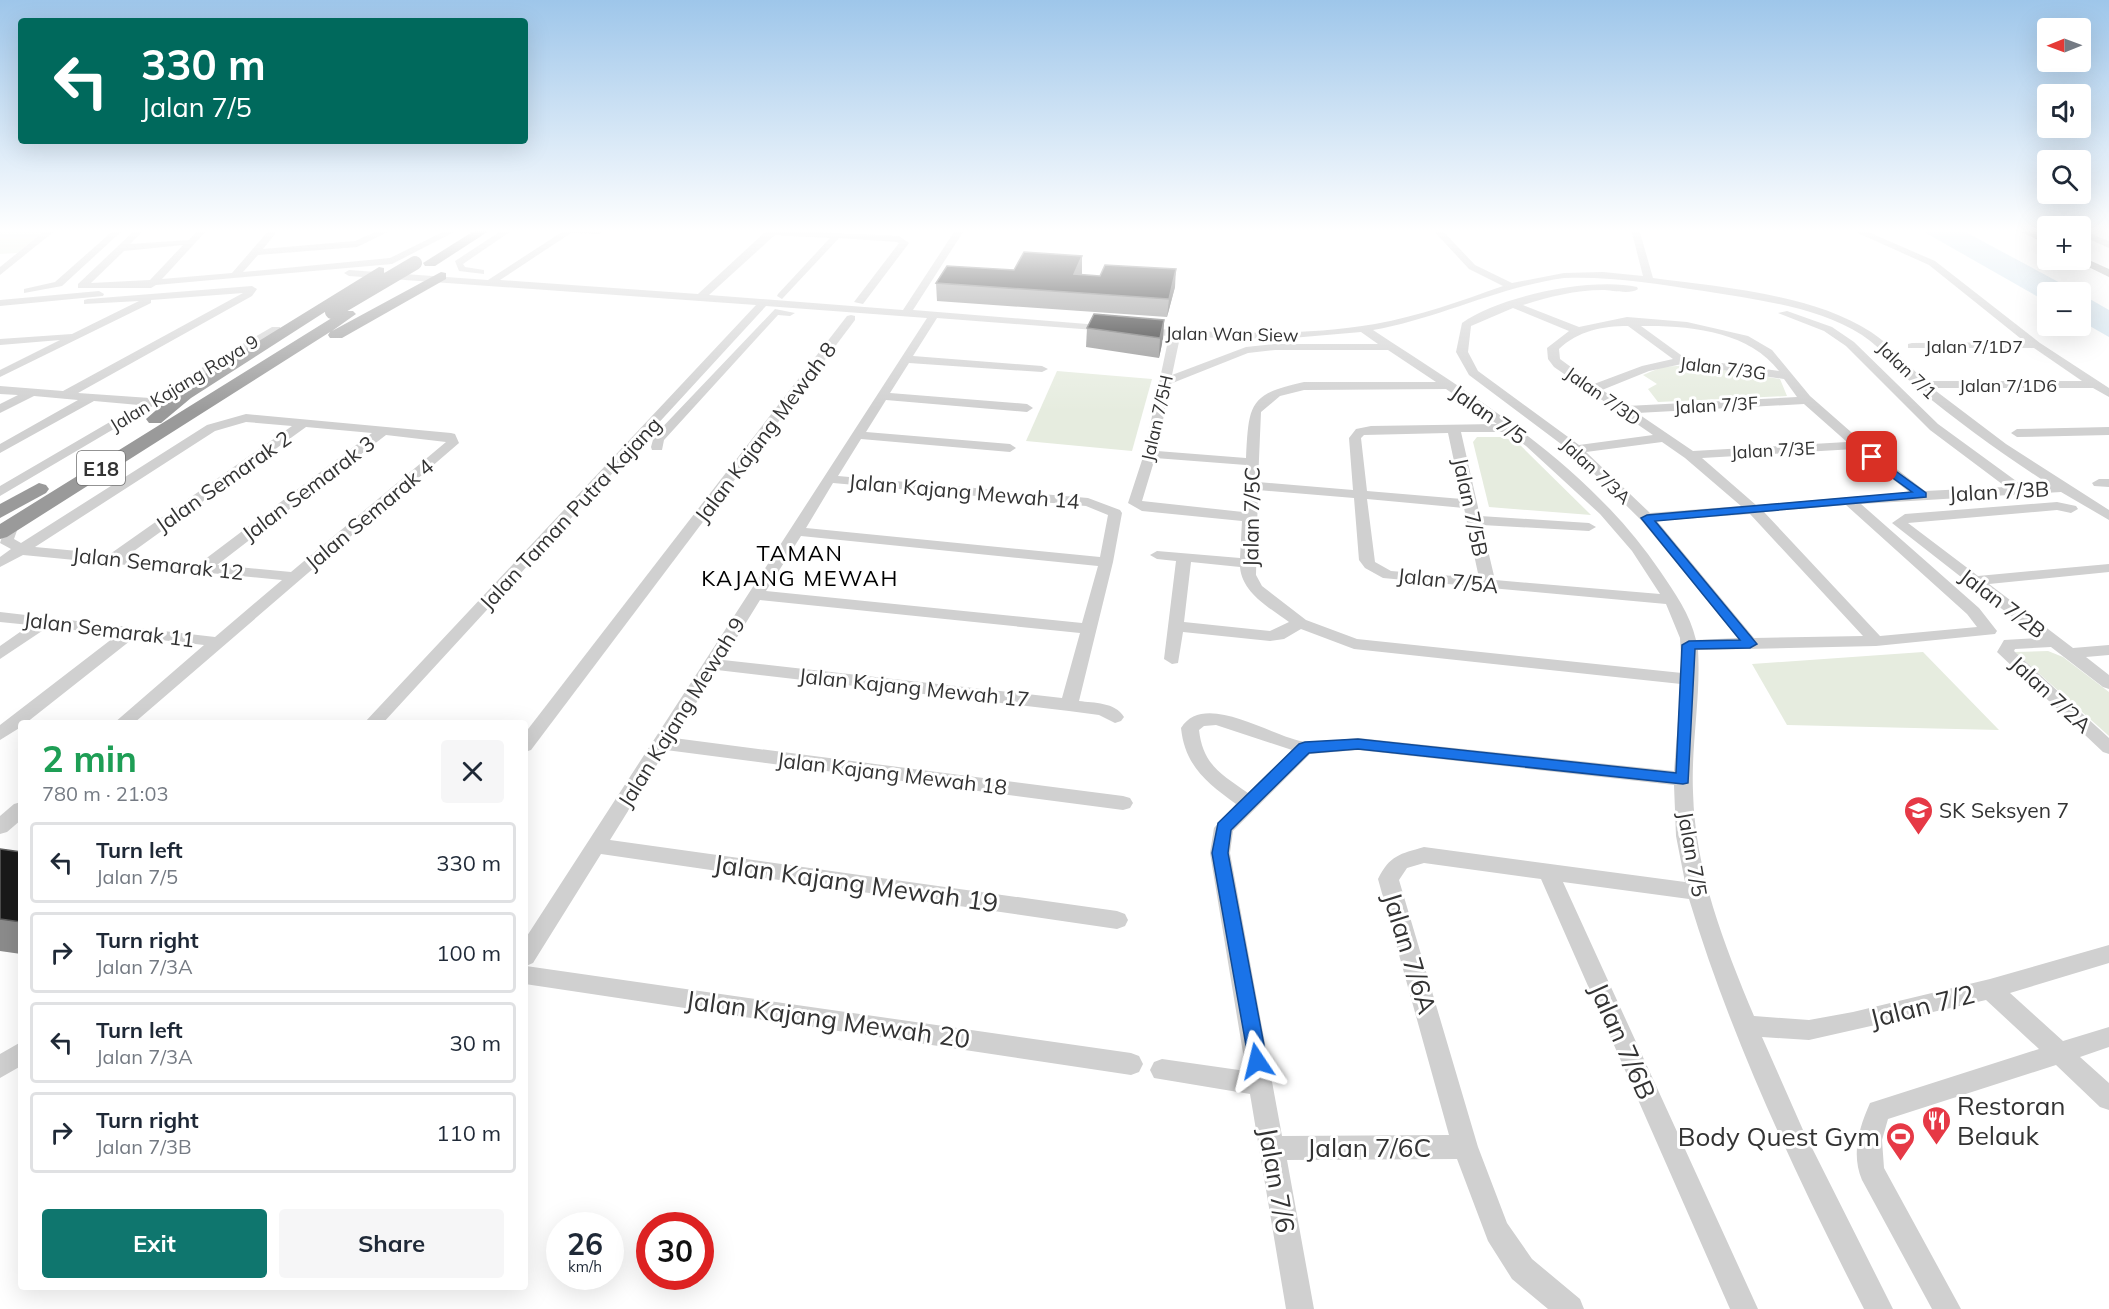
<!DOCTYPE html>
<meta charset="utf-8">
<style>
body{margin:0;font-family:Mulish,sans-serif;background:#f6f6f7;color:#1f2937;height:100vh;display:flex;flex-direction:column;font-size:22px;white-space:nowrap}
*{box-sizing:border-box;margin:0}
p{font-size:20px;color:#747a83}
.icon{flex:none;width:33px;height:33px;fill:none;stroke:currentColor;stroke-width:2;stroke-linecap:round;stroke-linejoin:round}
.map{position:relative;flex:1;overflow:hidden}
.sheet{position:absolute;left:18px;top:720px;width:510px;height:570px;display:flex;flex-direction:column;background:#fff;border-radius:6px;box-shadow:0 6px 24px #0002}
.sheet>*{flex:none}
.hud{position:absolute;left:18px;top:18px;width:510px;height:126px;border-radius:6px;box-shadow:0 6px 24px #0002;background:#00695c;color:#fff;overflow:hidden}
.needle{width:39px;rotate:269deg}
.tools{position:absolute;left:2037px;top:18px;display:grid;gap:12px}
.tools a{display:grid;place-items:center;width:54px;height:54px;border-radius:6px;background:#fff;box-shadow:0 6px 24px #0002;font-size:30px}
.speed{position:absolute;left:546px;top:1212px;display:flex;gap:12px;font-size:30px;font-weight:700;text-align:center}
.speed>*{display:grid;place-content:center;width:78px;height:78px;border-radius:50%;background:#fff;box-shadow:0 6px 24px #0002;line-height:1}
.speed small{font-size:15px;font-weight:400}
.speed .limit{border:9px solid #d22;background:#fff;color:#111}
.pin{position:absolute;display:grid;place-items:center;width:51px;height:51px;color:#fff;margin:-26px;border-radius:12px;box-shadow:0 3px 9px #0006}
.me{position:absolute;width:66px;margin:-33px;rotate:350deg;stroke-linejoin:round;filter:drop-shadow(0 0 4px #0008)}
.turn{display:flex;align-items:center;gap:21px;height:126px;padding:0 24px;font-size:27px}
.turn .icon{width:78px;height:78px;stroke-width:2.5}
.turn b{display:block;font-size:42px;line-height:51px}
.round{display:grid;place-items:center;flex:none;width:63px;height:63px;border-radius:6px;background:#f6f6f7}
.head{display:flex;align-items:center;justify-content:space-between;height:102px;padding:0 24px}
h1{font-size:36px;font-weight:700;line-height:45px;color:#1e9e55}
.button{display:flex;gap:12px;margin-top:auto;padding:12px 24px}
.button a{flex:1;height:69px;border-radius:6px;background:#0f766e;color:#fff;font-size:24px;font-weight:700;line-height:69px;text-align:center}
.button a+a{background:#f6f6f7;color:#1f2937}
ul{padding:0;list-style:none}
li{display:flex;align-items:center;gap:18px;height:81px;margin:0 12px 9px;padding:0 12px;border:3px solid #e0e1e3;border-radius:6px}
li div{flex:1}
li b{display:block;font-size:22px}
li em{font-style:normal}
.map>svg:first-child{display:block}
.green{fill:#e6ecdf}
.water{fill:#cfe2ee}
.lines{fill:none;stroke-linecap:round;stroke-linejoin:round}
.minor{fill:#d0d0d0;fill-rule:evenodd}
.major{fill:#ababab;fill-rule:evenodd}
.highway{fill:#9a9a9a;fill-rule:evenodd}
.highway-bridge{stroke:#9a9a9a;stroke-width:14}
.wall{fill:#8c8c8c}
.shaded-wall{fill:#5f5f5f}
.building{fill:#1a1a1a;stroke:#5f5f5f;stroke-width:1.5}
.route{fill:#1a73e8;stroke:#114b97;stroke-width:1.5}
.labels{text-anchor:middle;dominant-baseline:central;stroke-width:6;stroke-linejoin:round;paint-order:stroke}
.far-street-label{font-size:18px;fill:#333;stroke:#fff}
.shield{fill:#fff;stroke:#707070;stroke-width:1.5}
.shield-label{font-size:20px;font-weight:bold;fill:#333}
.street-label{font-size:21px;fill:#333;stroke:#fff}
.poi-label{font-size:21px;fill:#333;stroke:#fff;text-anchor:start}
.neighbourhood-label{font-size:22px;letter-spacing:1.5px;fill:#000;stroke:#fff}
.near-street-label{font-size:26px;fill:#333;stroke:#fff}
.near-poi-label{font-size:26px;fill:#333;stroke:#fff;text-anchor:start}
</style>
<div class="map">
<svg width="2109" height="1309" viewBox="0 0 2109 1309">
<rect width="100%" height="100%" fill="#fff"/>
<g class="green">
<polygon points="0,229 47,229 17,253 0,254"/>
<polygon points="1692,365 1780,379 1787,396 1658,402 1648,389 1657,384 1643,375 1662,367"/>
<polygon points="1057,371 1152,379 1132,451 1026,441"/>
<polygon points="1477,437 1500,437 1516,441 1591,515 1489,507 1473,442"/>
<polygon points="2048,651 2063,657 2109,692 2109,736 2015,652"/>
<polygon points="1923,652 1999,730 1787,725 1752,664"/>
</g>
<g class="water">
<polygon points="1919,229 1960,229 2077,292 2048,292 2047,302"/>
<polygon points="2081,294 2109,310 2109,337 2081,321"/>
</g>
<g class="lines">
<g class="minor">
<polygon points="47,229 57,229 0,275 0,267"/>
<polygon points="115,229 124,229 62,286 24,293 24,289 55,282"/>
<path d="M136,229H145L130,244L189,240L199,229H208L162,279L232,273L270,229H279L263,249L355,241L382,229H394L357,247L258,255L243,272L390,258L447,230L454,232L392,264L156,285L151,288H78V284ZM183,245L150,280L91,283L124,251Z"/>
<polygon points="504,229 514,229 463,264 465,267 484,270 484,274 459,271 455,261"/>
<path d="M533,229L604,231L600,234L571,233L500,280L698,294L764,233L771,230L899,236L909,243L863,304L854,302L899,243L897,242L839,238L782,299L777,296L778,294L830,238L775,235L709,295L903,310L956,229H965L913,310L1112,326L1113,328L1108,331L937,318L913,356L1042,366L1048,369L1042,372L909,363L890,393L1027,404L1033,408L1027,412L886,400L866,432L1010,444L1016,448L1010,452L861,439L838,476L1088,498L1120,510L1122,513L1113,562L1079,701C1094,703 1115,702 1124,717L1121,721L1115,723L1099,715L1069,711L717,670L674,738L1123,796L1130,798L1133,803L1130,808L1123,810L666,750L610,840L1117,911L1125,914L1128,920L1125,926L1117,929L601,854L533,963L526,966L1131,1053L1139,1056L1143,1064L1139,1072L1131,1075L525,984V939L927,318L766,306L383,723H364L756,305L349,276L344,273L349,270L488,280L562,232H537ZM833,483L1086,506L1108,515L1100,557L806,528ZM801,536L1098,566L1082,623L766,591ZM760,600L1080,633L1062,698L723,660Z"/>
<path d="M1432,229H1441L1475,265L1512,283L1564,273L1603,272L1643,276L1631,229H1639L1653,278C1720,287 1813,294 1871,332C1891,345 1907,364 1925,381H2082L2034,348H1908V344L1912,343L2025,342L1929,265L1849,229H1861L1935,261L2040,343L2109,388V397L2093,388H1932L2006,444L2109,510V520L2061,492L1861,504L1979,608L1997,631L1995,634L1876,646L1698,650C1701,697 1691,744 1693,792C1695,871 1724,944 1754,1016L1809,1020L1853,1012L1990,979L2109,945V963L2010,993L2063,1041L2109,1027V1047L2080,1057L2109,1083V1110L2100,1107L2056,1065L1888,1119L1882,1140L1884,1168L1961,1309H1932L1862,1180C1851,1154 1859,1128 1870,1103L2039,1049L1986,1000L1809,1040L1762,1037L1803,1130L1893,1309H1864C1796,1176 1732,1041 1689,899L1563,882L1758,1309H1730L1541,879L1424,863L1407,868L1399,880L1478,1147L1507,1223L1532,1259L1580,1299L1584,1309H1548L1512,1279L1488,1241L1457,1159L1287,1160L1314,1309H1286L1250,1094L1154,1078L1150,1070L1154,1062L1162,1059L1246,1071L1210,853L1214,828L1236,804C1207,783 1185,766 1181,728C1205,689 1274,739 1307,742C1323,743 1342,739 1358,738L1674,771L1681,684L1354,649L1301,629L1284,639L1270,641L1183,632L1178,663L1172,664L1164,659L1176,561L1157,559L1150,555L1157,551L1240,558L1242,521L1142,511L1128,503L1144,454L1169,336L1142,334L1137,331L1142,328C1220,333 1298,337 1375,324C1419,316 1461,301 1503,286L1469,269ZM1564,278C1611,276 1657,284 1704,291C1757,300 1816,306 1862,335C1884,349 1899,372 1917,388C1959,423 2004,455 2050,485L2023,486L1938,424L1854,342L1832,327L1787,311L1778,313L1824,331L1846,346L1930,430L2006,487L1925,491L1867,446L1810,396L1772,350L1748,336L1687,322L1627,317L1579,327L1523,305C1549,297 1575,290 1602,290C1612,290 1630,295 1638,289L1637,287C1591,277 1500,296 1462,323L1456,352L1469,375L1565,447V453H1573L1642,521L1738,638L1696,640C1690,614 1675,593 1660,571C1588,465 1478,399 1373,330C1438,319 1498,287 1564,278ZM1513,308L1569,331L1547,348L1548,359L1554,367L1653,435L1579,445L1478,371L1468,352L1471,326ZM1628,326L1673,359L1642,366L1594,384L1560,359L1559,349C1578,331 1602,326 1628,326ZM1641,326C1688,325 1749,331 1779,371L1685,358ZM1361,332L1378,344H1275L1246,347L1172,375L1180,337L1280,339ZM1275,350H1388L1436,382H1304C1248,394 1249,405 1246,458L1157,451L1170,384L1248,353ZM1682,364L1784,379L1797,397L1627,406L1602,390L1649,371ZM1446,389L1497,424L1371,426L1356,429L1349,438L1353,490L1258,482L1261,412L1280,396L1304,390ZM1804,404L1847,442L1693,451L1637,413ZM1461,432H1507L1526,446L1600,514L1632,551L1660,594L1495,580L1482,525L1589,531L1596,527L1589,523L1480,516ZM1448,433L1462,499L1367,491L1361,438L1364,435ZM1662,442L1685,458L1741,506L1650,513L1586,452ZM1855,449L1909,492L1756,505L1702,458ZM1155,458L1246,465L1243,512L1142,501ZM1258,490L1354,498L1359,560L1365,568L1383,578L1666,604L1680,638L1682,673L1357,639L1306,620L1262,586L1256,575ZM1367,499L1464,508L1479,578L1391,571L1375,562ZM1846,505L1967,614L1977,627L1880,636L1764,512ZM1750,514L1863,636L1754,638L1657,521ZM1191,562L1240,567C1242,593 1270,608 1289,622L1270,631L1184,622ZM1216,725L1292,750L1248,793C1221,774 1203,765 1199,730L1204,726ZM1358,750L1674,785L1676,836L1685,882L1424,847C1400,854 1390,855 1378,879L1449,1135L1282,1136L1230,853L1233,831L1310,754Z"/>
<polygon points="2045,229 2048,229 2048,235 2041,232"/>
<polygon points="2080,230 2109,241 2109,248 2080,235"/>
<polygon points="252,286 257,289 252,296 78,393 150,398 272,327 280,327 280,331 0,496 0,486 139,405 94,401 0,453 0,444 78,400 34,396 0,413 0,404 18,395 0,394 0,386 63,391 243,293 151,300 151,303 0,377 0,370 60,340 0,345 0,339 72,334 139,301 84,304 84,300 88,299"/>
<polygon points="99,291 104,294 103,296 0,306 0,300"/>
<polygon points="775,309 795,313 790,316 778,315 664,440 662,450 652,450 651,447 654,436"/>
<polygon points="851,315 855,316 855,320 531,750 525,752 525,733 847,316"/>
<path d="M246,414L451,433L455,434L459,443L134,723H114L204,645L135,637L26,723H21V727L0,740V725L117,635L48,627L0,659V646L30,625L0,622V612L215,637L282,580L23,555L0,567V557L11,549L0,543L7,522L12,521L19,525L14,539L21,543L207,425ZM246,422L292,426L110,554L35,547L215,431ZM306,427L372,433L200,563L127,556ZM386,435L446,442L291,572L217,565Z"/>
<polygon points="2109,427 2109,435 2017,437 2011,433 2017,429"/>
<polygon points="2099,479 2109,479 2109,487 2094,486 2092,483"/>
<polygon points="2057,502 2076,506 2078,509 2071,513 2057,510 1908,523 1978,576 2109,564 2109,572 1989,584 2073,648 2109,645 2109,655 2086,657 2109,675 2109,689 2103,687 2051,647 2015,649 2014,651 2109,738 2109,754 2103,752 1997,652 2004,640 2039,638 1892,523 1905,514"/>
<polygon points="21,802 21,820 7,832 0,834 0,816 14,804"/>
<polygon points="21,1042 21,1066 0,1078 0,1054"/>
</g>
<g class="major">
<polygon points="2016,229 2030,229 2048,238 2048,245"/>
<polygon points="2080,256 2109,269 2109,277 2076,261 2075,260 2080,260"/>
</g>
<g class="highway">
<polygon points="477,229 492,229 435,266 425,266 423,263"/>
<polygon points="379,267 384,268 384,274 191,398 161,423 149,423 146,419 179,390"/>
<polygon points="441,272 446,273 446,279 342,338 330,338 328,335 330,332 7,537 0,539 0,524 343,311 353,311 356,314 332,331"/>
<polygon points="39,483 46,485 49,489 46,493 0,518 0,504"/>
</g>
<polyline class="highway-bridge" points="332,312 415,263"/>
</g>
<g class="wall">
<polygon points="1014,270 1082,273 1082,275 1175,287 1167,317 937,301 936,283"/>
<polygon points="1164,320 1163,339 1159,358 1086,347 1087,328"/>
<polygon points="0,849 21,852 21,954 0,951"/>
</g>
<g class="shaded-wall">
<polygon points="1082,256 1082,273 1074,292 1074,274"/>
<polygon points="1176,269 1175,287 1167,317 1169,299"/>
<polygon points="1164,320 1163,339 1159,358 1160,338"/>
</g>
<g class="building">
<polygon points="1024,252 1082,256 1074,274 1100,276 1105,265 1176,269 1169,299 936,283 947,266 1014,270"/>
<polygon points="1094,314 1164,320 1160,338 1087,328"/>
<polygon points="0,849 21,852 21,922 0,919"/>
</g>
<linearGradient id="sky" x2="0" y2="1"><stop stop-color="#9ec6ea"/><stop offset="0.56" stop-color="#fff"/><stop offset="1" stop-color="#fff" stop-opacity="0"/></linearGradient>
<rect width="2109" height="412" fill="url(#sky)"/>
<polygon class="route" points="1872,454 1926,493 1926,497 1655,521 1757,644 1750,648 1695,649 1688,783 1683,784 1358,749 1309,753 1231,830 1228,853 1267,1061 1264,1068 1257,1070 1250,1068 1212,853 1218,823 1299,744 1305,742 1358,739 1676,773 1682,645 1689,641 1740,640 1641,518 1647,515 1912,492 1868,460 1868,455"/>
<defs>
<symbol id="school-pin" viewBox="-11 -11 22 30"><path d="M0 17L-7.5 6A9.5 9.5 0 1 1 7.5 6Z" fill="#e63946" stroke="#fff"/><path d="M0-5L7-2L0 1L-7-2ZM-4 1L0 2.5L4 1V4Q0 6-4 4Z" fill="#fff"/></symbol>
<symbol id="restaurant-pin" viewBox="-11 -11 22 30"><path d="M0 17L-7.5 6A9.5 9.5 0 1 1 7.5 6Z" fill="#e63946" stroke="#fff"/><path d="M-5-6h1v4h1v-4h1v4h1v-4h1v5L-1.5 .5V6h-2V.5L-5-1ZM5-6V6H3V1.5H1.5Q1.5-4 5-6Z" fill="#fff"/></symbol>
<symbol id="stadium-pin" viewBox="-11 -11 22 30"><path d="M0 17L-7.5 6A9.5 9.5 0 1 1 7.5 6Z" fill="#e63946" stroke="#fff"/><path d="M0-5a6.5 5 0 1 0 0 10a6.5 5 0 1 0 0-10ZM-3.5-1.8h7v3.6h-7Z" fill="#fff"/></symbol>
</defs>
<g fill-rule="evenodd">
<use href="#school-pin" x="1902" y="794" width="33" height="45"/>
<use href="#restaurant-pin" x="1920" y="1104" width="33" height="45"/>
<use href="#stadium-pin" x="1884" y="1120" width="33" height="45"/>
</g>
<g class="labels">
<g class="far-street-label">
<text transform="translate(1232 334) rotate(1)">Jalan Wan Siew</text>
<text x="1974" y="346">Jalan 7/1D7</text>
<text transform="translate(1723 368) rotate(7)">Jalan 7/3G</text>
<text transform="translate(1907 370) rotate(44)">Jalan 7/1</text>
<text transform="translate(184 383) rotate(-31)">Jalan Kajang Raya 9</text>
<text x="2008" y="385">Jalan 7/1D6</text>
<text transform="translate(1603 396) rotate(35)">Jalan 7/3D</text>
<text transform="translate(1716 405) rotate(-3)">Jalan 7/3F</text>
<text transform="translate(1157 418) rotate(-77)">Jalan 7/5H</text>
<text transform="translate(1773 450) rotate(-3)">Jalan 7/3E</text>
<text transform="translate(1596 471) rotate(43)">Jalan 7/3A</text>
</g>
<rect class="shield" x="77" y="451" width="48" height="34" rx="4.5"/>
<g class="shield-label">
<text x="101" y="468">E18</text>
</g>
<g class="street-label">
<text transform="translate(1489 414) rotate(35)">Jalan 7/5</text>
<text transform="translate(765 432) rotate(-53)">Jalan Kajang Mewah 8</text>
<text transform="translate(223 481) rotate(-35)">Jalan Semarak 2</text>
<text transform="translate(308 488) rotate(-37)">Jalan Semarak 3</text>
<text transform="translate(964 491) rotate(5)">Jalan Kajang Mewah 14</text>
<text transform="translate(1999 491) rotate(-3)">Jalan 7/3B</text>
<text transform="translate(1471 507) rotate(78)">Jalan 7/5B</text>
<text transform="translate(570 513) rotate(-47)">Jalan Taman Putra Kajang</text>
<text transform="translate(369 514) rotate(-40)">Jalan Semarak 4</text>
<text transform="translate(1251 517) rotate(-89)">Jalan 7/5C</text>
<text transform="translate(158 563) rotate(6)">Jalan Semarak 12</text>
<text transform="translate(1448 580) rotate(6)">Jalan 7/5A</text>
<text transform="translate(2003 603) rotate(37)">Jalan 7/2B</text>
<text transform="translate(109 629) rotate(7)">Jalan Semarak 11</text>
<text transform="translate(914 687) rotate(6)">Jalan Kajang Mewah 17</text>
<text transform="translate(2051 694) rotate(43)">Jalan 7/2A</text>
<text transform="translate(681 712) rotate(-58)">Jalan Kajang Mewah 9</text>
<text transform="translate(892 773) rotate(7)">Jalan Kajang Mewah 18</text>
<text transform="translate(1693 854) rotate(80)">Jalan 7/5</text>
</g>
<g class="poi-label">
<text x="1939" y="810">SK Seksyen 7</text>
</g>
<g class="neighbourhood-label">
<text x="800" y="553">TAMAN<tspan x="800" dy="25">KAJANG MEWAH</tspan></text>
</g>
<g class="near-street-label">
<text transform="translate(856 883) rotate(8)">Jalan Kajang Mewah 19</text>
<text transform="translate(1410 953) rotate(73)">Jalan 7/6A</text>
<text transform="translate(1922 1006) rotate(-14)">Jalan 7/2</text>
<text transform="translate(828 1019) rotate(8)">Jalan Kajang Mewah 20</text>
<text transform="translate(1623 1041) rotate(66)">Jalan 7/6B</text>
<text x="1369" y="1147">Jalan 7/6C</text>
<text transform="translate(1277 1180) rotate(80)">Jalan 7/6</text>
</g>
<g class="near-poi-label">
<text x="1957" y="1105">Restoran<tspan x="1957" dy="30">Belauk</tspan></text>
<text x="1880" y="1136" text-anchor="end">Body Quest Gym</text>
</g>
</g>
</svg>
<div class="tools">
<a><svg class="needle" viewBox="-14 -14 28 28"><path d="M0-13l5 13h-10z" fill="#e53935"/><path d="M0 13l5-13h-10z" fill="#747a83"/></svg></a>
<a><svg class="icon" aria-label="sound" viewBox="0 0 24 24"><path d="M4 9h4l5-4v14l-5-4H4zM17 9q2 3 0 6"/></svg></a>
<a><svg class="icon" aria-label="search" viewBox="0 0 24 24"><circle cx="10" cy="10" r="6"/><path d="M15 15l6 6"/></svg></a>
<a>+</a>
<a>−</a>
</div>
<div class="speed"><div>26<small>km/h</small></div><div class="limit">30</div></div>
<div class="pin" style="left:1872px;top:457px;background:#d93025"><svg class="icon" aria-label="arrive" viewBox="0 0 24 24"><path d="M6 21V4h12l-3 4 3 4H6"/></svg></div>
<svg class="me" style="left:1257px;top:1061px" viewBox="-20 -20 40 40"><path d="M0-17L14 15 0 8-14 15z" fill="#1a73e8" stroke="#fff" stroke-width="4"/></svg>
<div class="hud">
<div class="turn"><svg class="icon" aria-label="left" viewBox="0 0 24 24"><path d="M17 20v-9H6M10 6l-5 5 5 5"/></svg><div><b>330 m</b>Jalan 7/5</div></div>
</div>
<section class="sheet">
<div class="head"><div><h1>2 min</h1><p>780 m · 21:03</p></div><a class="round"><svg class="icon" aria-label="close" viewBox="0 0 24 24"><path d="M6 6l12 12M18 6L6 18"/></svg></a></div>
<ul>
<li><svg class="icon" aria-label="left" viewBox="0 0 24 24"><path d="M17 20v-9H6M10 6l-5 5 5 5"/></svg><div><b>Turn left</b><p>Jalan 7/5</p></div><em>330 m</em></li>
<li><svg class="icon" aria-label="right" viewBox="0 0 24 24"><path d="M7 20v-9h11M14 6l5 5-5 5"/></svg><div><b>Turn right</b><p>Jalan 7/3A</p></div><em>100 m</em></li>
<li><svg class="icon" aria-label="left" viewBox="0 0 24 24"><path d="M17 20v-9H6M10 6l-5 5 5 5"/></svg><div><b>Turn left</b><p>Jalan 7/3A</p></div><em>30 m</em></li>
<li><svg class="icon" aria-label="right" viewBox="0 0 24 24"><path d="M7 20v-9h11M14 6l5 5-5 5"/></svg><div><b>Turn right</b><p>Jalan 7/3B</p></div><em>110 m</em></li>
</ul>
<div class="button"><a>Exit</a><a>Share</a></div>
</section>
</div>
